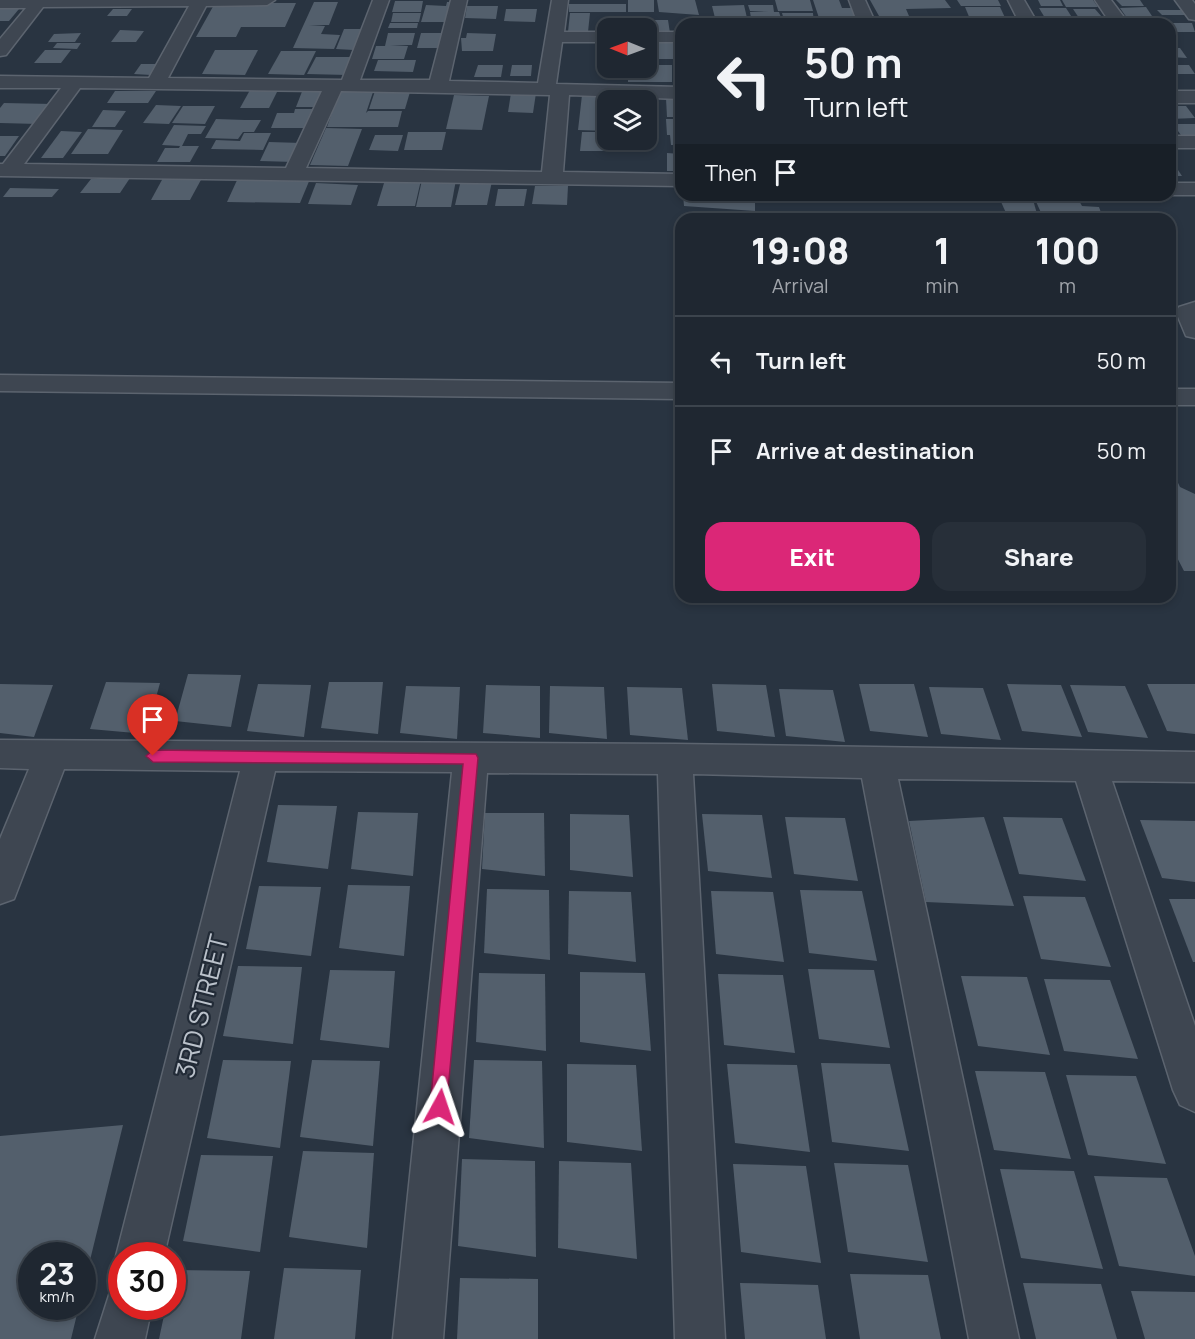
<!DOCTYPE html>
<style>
body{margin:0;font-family:Manrope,sans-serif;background:#272f39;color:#f1f3f6;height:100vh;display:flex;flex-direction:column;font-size:22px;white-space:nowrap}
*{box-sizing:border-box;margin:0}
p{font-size:20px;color:#a1a5ab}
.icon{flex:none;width:33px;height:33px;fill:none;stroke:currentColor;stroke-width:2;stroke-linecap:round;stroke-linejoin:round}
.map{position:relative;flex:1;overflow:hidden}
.drawer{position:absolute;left:675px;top:213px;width:501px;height:390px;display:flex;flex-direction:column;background:#1f2731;border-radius:18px;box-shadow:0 3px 9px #0003,0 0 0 2px #3c444d}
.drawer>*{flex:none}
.hud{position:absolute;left:675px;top:18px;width:501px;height:183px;border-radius:18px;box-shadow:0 3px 9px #0003,0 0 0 2px #3c444d;background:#1f2731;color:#f1f3f6;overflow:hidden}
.needle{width:39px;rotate:271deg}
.buttons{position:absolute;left:597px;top:18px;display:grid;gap:12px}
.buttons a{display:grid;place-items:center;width:60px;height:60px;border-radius:12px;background:#1f2731;box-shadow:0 3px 9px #0003,0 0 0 2px #3c444d;font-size:30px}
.speed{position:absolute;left:18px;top:1242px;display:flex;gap:12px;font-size:30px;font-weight:700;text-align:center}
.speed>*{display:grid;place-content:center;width:78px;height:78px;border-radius:50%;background:#1f2731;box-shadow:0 3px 9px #0003,0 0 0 2px #3c444d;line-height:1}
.speed small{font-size:15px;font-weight:400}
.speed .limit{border:9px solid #d22;background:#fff;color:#111}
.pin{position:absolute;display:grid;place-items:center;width:51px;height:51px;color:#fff;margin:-62px -26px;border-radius:50% 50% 50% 0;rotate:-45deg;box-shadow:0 0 6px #0007}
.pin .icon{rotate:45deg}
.me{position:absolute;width:66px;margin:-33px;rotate:5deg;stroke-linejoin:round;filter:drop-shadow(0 0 4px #0008)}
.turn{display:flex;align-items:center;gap:21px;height:126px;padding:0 30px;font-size:27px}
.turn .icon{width:78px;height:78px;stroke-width:2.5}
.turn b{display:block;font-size:42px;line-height:51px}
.then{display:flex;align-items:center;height:57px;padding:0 30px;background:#0003;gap:12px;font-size:22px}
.eta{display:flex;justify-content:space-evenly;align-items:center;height:102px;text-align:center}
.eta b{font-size:36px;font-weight:800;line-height:42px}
.cta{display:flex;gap:12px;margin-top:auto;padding:12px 30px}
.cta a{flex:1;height:69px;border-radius:18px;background:#db2777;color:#fff;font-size:24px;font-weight:800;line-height:69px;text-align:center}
.cta a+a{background:#272f39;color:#f1f3f6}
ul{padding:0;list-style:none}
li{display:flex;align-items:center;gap:18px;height:90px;padding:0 30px;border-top:2px solid #3c444d}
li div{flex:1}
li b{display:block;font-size:22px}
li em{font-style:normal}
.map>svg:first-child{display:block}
.building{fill:#535f6c}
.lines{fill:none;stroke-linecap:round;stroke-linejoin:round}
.minor-casing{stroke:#5c646f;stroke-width:3}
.minor{fill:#3e4651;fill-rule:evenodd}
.route{fill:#db2777;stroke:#8e194d;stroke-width:1.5}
.labels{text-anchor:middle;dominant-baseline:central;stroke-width:4.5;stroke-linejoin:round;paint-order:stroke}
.near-street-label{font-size:26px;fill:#bbc2cb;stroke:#222b37}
</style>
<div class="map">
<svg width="1195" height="1339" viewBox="0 0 1195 1339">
<rect width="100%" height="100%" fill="#293441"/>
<g class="building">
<rect x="628" y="0" width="26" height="12"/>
<polygon points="657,0 695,0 699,15 659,12"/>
<polygon points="775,0 810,0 813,11 778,11"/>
<polygon points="813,0 839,0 842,8 853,8 858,21 820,21"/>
<polygon points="870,0 945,0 951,8 906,9 909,16 879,16"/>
<polygon points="957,0 998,0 1001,6 961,6"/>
<polygon points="1038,0 1060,0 1063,6 1041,6"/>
<polygon points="1062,0 1093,0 1098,7 1066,7"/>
<polygon points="1116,0 1140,0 1144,6 1122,6"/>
<polygon points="395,1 423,1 421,12 392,12"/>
<polygon points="314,2 338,2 329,25 309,25 325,26 321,34 340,35 334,49 293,48"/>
<polygon points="447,2 453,2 448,22 421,22 426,5 446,6"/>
<polygon points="215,3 296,3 285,27 241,27 236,37 196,37"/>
<rect x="569" y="4" width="57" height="8"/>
<polygon points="744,5 747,18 715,18 712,6"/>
<polygon points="748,5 773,5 774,12 779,12 781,18 751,18 750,12 769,11 750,11"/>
<polygon points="467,6 498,6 496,19 465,18"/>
<polygon points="965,7 1000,7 1008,24 972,24"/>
<polygon points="1146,7 1154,19 1127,18 1120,8"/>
<polygon points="1039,8 1066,8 1073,19 1045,18"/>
<polygon points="0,9 19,9 9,21 0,21"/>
<polygon points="113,9 132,9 127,16 107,16"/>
<polygon points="506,9 537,9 535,22 504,21"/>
<polygon points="1073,9 1095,9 1102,17 1079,18"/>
<polygon points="1157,10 1181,10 1185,15 1162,15"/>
<polygon points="393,13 421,13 419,22 391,22"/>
<polygon points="570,13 590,13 588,32 568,32"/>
<polygon points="782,13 813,13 814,24 785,24"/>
<polygon points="642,20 668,20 670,33 646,33 646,28 643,28"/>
<polygon points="750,20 779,20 780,24 750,24"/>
<polygon points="1154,20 1157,24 1128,24 1126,21"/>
<polygon points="635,22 635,28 609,28 609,23"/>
<polygon points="390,23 418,23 417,28 388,28"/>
<polygon points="1170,23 1192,23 1195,32 1175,32"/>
<polygon points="344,29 361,29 354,50 336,49"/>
<polygon points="120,30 144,31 136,42 111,42"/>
<polygon points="81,33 75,42 48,42 54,34"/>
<polygon points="388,33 415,33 412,45 390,45 408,46 404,59 372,59 376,46 385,46"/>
<polygon points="421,33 448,33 444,48 417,48"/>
<polygon points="467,33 496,34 493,51 462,51 461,38 466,38"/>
<polygon points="646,40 681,44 681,59 646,59"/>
<polygon points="57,43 81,43 77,49 53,48"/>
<polygon points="1170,48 1180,48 1187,58 1170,57"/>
<polygon points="45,50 71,50 61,63 34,63"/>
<polygon points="215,50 258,50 245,75 202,74"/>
<polygon points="281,51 316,51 304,75 268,74"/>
<polygon points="316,57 355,57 347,75 307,74"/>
<polygon points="378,60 416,60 413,72 374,71"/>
<polygon points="141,64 158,64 151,75 134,74"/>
<polygon points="478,65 503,65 501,77 474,77"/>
<polygon points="512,65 532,65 531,76 510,76"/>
<polygon points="646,65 672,65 672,82 628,82 628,68 646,68"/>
<polygon points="1170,65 1189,65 1195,74 1170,74"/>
<polygon points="303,89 329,90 323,107 296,107"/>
<polygon points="250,90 278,90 269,108 240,108"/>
<polygon points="115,91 156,91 148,103 107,103"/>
<polygon points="375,91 410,92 405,109 369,109"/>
<polygon points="339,92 373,92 366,113 368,111 402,111 398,127 327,127"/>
<polygon points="511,93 536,93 533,113 508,112"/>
<polygon points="454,95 489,96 482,130 446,129"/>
<polygon points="582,95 615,95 615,100 608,100 608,131 578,130"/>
<polygon points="636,95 654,95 653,111 646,111 646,100 635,100"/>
<polygon points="666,98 681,98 681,117 667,117"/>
<polygon points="4,103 53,104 38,124 0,123 0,108"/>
<polygon points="156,105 181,106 169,124 143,123"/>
<polygon points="183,106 215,106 205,124 172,123"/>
<polygon points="1170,106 1186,106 1195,118 1170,119"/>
<polygon points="295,109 318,109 312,128 271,128 277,113 294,113"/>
<polygon points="103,110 126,111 115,127 92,127"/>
<polygon points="216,119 245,120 261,120 254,132 243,132 238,139 205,138"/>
<polygon points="666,119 681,119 681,145 671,145 670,135 667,135"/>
<polygon points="1173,124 1195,124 1195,138 1183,138"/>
<polygon points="174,125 206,126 201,134 188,134 182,146 199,146 190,162 157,162 165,148 179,148 180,146 162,145"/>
<polygon points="326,128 362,129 348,166 310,165"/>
<polygon points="88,129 123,130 108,154 71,154"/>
<polygon points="61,131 82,132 63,158 41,158"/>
<polygon points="408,132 446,132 442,150 404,150"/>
<polygon points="582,132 608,132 608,140 613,140 612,151 580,151"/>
<polygon points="646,132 650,132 650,151 615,150 616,140 646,140"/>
<polygon points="244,133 271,133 263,150 211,149 216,140 240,141"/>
<polygon points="375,135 403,135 398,151 369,150"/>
<polygon points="0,136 19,136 5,156 0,156"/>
<polygon points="269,142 302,143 294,162 260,161"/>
<polygon points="667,153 681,154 681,171 667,171"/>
<polygon points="1170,164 1174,164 1182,176 1170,176"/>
<polygon points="130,178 120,193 80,193 91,179"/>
<polygon points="163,178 202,178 190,200 151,200"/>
<polygon points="238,178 310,179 300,203 227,202"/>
<polygon points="385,180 421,180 415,206 377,206"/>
<polygon points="422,180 456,180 451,207 416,207"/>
<polygon points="461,180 492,181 487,205 455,205"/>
<polygon points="316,183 358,185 351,205 308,204"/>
<polygon points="535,186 568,186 567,205 532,204"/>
<polygon points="10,188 59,189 52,197 3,197"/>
<polygon points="498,189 527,189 524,206 495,206"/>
<polygon points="683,195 755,195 755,211 684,206"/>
<polygon points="998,195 1032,196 1037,214 1006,213"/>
<polygon points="1033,195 1076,195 1082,206 1099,207 1103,218 1043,217"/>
<polygon points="1170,466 1180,487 1195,494 1195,571 1184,571 1170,544"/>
<polygon points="188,674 241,675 231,727 175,721"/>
<polygon points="106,682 160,683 146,734 90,729"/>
<polygon points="329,682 383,682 378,734 321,728"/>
<polygon points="0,684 53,685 34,737 0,733"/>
<polygon points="258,684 311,685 304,737 247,731"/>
<polygon points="712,684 766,685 775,737 717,731"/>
<polygon points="859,684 914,684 928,737 870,731"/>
<polygon points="1007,684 1061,685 1082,737 1022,731"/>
<polygon points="1147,684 1195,684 1195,734 1167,731"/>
<polygon points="486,685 540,686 540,738 483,733"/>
<polygon points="1070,685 1125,686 1148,738 1088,732"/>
<polygon points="406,686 460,687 457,739 400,733"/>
<polygon points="550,686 604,687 607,739 549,733"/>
<polygon points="627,687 682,688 688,740 630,735"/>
<polygon points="929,687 983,688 1001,740 941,734"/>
<polygon points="779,689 833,690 845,742 786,736"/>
<polygon points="278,805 337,806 328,869 267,862"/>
<polygon points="358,812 418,813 413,876 351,869"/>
<polygon points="485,813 544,813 545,876 482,869"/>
<polygon points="570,814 629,815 633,877 570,870"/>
<polygon points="702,814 762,815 772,878 708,871"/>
<polygon points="785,817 845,818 858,881 794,874"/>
<polygon points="984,817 1014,906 926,902 909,821"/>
<polygon points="1003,817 1062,818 1086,881 1019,874"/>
<polygon points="1140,820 1195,821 1195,882 1162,878"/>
<polygon points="348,885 410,886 404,956 339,948"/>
<polygon points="259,886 321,887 311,956 246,949"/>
<polygon points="487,889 549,890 550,960 484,953"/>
<polygon points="800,890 862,891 877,961 809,953"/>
<polygon points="569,891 631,892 636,962 568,954"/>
<polygon points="711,891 773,892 784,962 716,954"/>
<polygon points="1023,896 1085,897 1111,967 1041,959"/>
<polygon points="1169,899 1195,899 1195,962 1193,962"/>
<polygon points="238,966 302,967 293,1044 223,1036"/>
<polygon points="808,969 874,970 890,1048 819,1039"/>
<polygon points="330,970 395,971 389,1048 320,1040"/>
<polygon points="580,972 645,973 651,1051 580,1042"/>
<polygon points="479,973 545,974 546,1051 476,1042"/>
<polygon points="718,974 783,975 795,1053 724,1045"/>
<polygon points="961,976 1027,977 1050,1055 978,1046"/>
<polygon points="1044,979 1110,980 1138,1059 1064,1051"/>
<polygon points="223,1060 291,1061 280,1148 207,1138"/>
<polygon points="312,1060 380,1061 373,1146 300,1137"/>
<polygon points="474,1060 542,1061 544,1148 469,1138"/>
<polygon points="821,1063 890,1064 909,1151 832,1142"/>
<polygon points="567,1064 636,1065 642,1151 567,1142"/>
<polygon points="727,1064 797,1065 810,1152 735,1143"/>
<polygon points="975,1071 1045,1072 1071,1159 994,1150"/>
<polygon points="1066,1075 1136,1076 1166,1164 1088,1155"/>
<polygon points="123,1125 83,1289 82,1256 32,1256 32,1306 79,1306 71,1339 0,1339 0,1136"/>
<polygon points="303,1151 374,1153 367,1248 289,1237"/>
<polygon points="201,1155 273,1156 260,1252 183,1241"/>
<polygon points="462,1159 535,1161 536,1257 458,1246"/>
<polygon points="559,1161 631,1163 637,1259 558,1248"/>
<polygon points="834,1163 908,1165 928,1262 848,1252"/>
<polygon points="733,1164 806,1166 821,1263 741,1252"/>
<polygon points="1000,1169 1074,1171 1103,1269 1021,1258"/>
<polygon points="1094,1176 1167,1178 1195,1256 1195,1276 1119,1266"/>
<polygon points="284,1268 361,1270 355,1339 274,1339"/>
<polygon points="174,1270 250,1271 241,1339 159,1339 166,1306 172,1306"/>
<polygon points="850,1274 928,1275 941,1339 860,1339"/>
<polygon points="460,1278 538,1279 538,1339 457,1339"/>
<polygon points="740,1283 818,1285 826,1339 745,1339"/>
<polygon points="1023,1283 1101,1284 1117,1339 1036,1339"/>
<polygon points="1131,1291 1195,1292 1195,1339 1145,1339"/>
</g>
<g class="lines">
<defs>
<g id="minor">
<path d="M0,0H275L267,5L206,6L168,78L342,80L373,0H389L360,80H430L451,0H467L449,81L538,83L552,0H568L564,32H608V42H562L556,84L681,87V99L569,95L563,172L681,174V186L0,176V164H3L61,88H0V76L149,78L189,6L43,7L6,55L0,56V39L26,8H0ZM80,88L322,91L286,168L24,164ZM341,91L550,95L542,172L306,168Z"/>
<polygon points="849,0 865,0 876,24 858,24"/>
<polygon points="1008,0 1024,0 1038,24 1020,24"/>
<polygon points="1095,0 1111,0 1129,24 1111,24"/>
<polygon points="1175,0 1192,0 1195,4 1195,20 1189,19"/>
<rect x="646" y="32" width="35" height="10"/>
<rect x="1170" y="91" width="25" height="12"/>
<rect x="1170" y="136" width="25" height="12"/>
<polygon points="1170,183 1195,183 1195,195 1169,195"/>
<polygon points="1195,302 1195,338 1186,336 1176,312 1179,307"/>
<polygon points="0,375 681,383 681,399 0,391"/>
<rect x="1170" y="389" width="25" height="16"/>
<polygon points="0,740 675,744 1195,752 1195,782 1112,781 1195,1026 1195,1112 1180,1105 1173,1090 1076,781 898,779 1019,1339 969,1339 862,778 693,774 725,1339 675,1339 658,774 487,773 443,1339 393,1339 452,772 275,771 164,1256 122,1256 122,1269 116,1256 240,771 64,769 14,899 0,904 0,839 29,769 0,768"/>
<polygon points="122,1284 122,1306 152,1306 145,1339 95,1339 111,1289"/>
</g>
</defs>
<use href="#minor" class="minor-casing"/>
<use href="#minor" class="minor"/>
</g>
<polygon class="route" points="153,750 476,754 478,758 446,1113 440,1116 433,1113 430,1107 463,764 153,762 146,756"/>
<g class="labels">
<g class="near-street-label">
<text transform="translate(201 1006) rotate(-76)">3RD STREET</text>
</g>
</g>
</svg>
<div class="buttons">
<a><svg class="needle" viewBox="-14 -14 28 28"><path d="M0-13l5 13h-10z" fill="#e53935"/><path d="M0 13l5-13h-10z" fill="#a1a5ab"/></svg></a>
<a><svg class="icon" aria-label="layers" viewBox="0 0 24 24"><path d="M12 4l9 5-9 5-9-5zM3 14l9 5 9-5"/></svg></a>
</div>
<div class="speed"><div>23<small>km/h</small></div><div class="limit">30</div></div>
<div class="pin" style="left:153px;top:756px;background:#d93025"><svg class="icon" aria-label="arrive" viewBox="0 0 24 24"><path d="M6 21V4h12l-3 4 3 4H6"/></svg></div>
<svg class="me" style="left:440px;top:1107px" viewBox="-20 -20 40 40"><path d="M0-17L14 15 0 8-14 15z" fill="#db2777" stroke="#fff" stroke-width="4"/></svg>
<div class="hud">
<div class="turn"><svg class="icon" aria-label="left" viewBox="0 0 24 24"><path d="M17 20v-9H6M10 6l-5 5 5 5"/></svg><div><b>50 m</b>Turn left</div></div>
<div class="then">Then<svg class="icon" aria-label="arrive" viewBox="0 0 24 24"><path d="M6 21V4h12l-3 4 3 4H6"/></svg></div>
</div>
<section class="drawer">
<div class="eta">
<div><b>19:08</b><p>Arrival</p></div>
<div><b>1</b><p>min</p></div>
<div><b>100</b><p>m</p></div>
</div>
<ul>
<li><svg class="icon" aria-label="left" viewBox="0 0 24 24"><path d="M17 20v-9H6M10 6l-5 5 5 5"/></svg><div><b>Turn left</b></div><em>50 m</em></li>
<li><svg class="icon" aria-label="arrive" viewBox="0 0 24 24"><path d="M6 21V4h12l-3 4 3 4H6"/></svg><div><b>Arrive at destination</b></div><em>50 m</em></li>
</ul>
<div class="cta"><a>Exit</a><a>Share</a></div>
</section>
</div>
